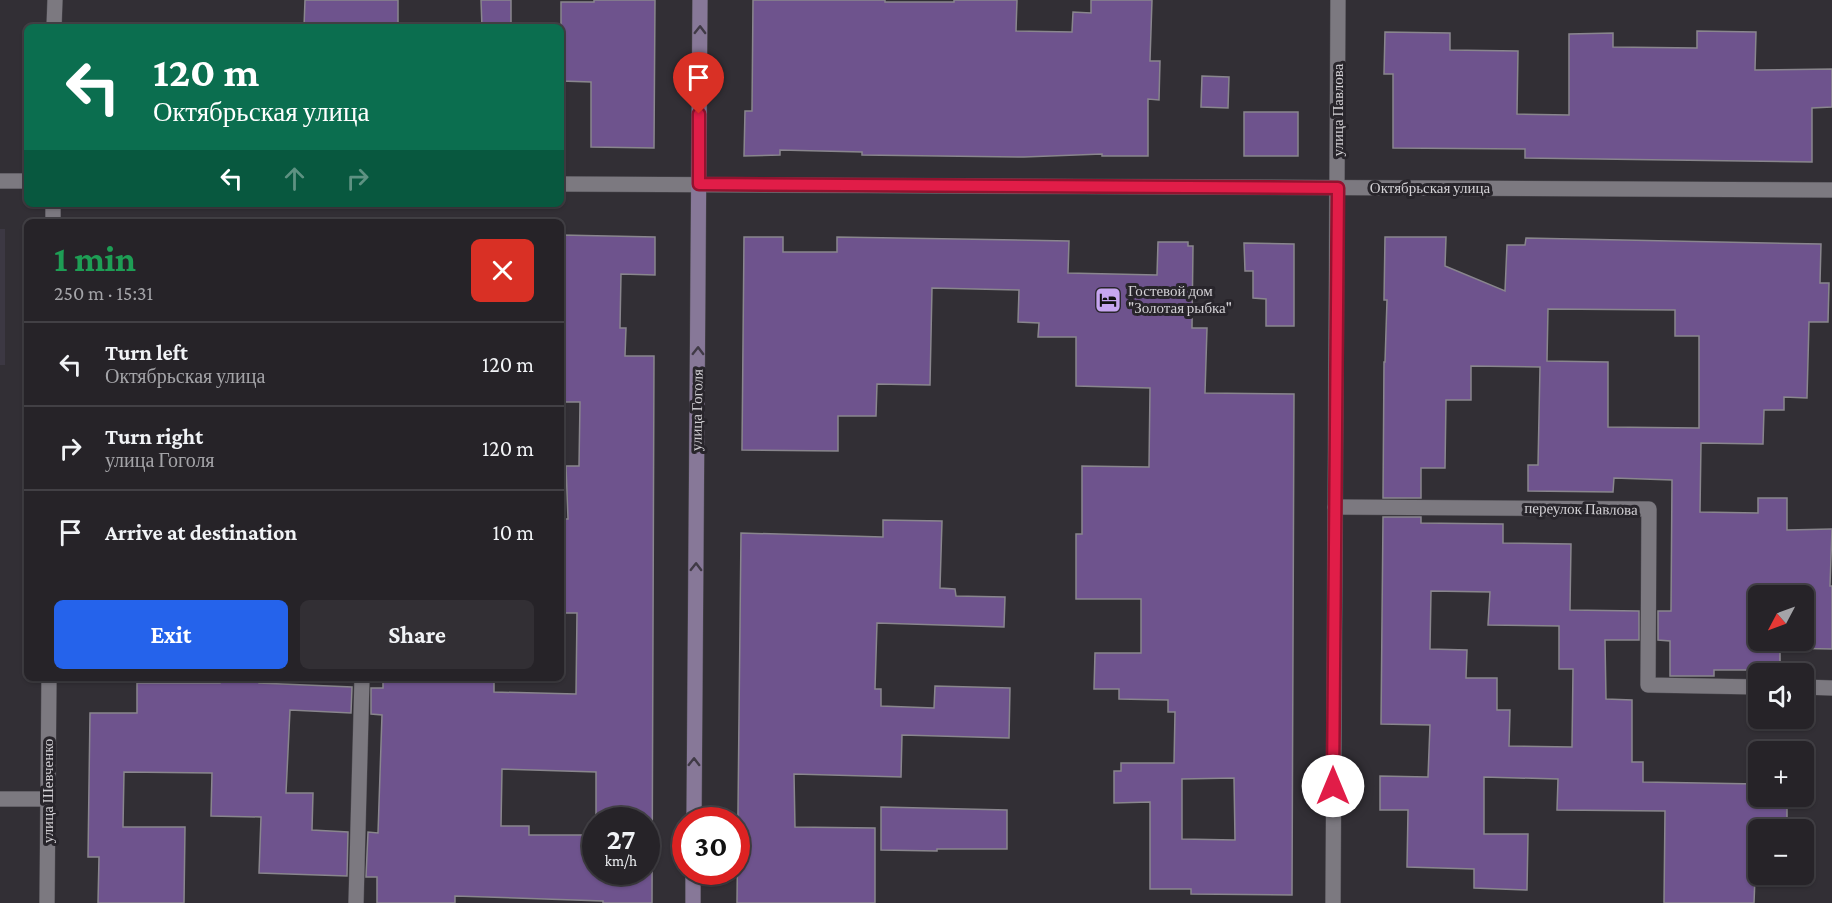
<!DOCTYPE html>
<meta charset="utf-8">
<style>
body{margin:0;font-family:"Crimson Pro",serif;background:#322f34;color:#f1f3f6;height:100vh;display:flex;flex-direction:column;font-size:22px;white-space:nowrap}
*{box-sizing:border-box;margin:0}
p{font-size:20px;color:#a4a4a8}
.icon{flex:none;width:33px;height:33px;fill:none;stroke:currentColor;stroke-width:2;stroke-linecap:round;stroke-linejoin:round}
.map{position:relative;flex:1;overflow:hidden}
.side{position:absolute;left:24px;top:219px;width:540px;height:462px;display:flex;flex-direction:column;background:#262328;border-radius:9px;box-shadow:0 2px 4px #0004,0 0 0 2px #424045}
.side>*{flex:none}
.guide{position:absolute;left:24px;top:24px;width:540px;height:183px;border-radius:9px;box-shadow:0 2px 4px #0004,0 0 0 2px #424045;background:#0b6e4f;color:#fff;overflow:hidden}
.needle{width:39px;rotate:229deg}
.fabs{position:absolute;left:1748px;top:585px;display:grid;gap:12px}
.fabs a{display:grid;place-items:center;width:66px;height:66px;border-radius:9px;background:#262328;box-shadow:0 2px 4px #0004,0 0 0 2px #424045;font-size:30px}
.speed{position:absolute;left:582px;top:807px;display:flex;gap:12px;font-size:30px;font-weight:700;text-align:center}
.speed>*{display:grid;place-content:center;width:78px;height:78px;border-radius:50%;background:#262328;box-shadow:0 2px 4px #0004,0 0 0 2px #424045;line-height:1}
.speed small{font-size:15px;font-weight:400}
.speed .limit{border:9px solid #d22;background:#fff;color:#111}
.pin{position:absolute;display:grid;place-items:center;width:51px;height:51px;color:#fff;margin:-62px -26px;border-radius:50% 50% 50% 0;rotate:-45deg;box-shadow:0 0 6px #0007}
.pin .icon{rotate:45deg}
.me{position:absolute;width:66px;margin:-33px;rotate:0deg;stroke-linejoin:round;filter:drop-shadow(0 0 4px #0008)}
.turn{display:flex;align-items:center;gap:21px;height:126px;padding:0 30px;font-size:27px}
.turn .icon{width:78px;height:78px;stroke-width:2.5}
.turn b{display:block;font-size:42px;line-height:51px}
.lanes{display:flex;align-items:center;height:57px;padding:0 30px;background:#0003;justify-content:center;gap:30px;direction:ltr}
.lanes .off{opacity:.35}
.round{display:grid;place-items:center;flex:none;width:63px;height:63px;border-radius:9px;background:#322f34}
.headline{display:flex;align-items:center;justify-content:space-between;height:102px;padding:0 30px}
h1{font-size:36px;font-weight:700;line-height:45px;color:#1e9e55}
.action{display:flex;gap:12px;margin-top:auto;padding:12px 30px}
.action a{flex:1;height:69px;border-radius:9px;background:#2563eb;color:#fff;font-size:24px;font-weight:700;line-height:69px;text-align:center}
.action a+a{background:#322f34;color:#f1f3f6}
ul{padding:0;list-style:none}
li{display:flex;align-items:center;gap:18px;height:84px;padding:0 30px;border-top:2px solid #424045}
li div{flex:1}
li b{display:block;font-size:22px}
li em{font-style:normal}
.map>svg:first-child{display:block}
.built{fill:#3c3843}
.building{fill:#6e538d;stroke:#89868d;stroke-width:1.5;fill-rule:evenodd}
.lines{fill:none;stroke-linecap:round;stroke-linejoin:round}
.lane-casing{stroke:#4d4b50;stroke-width:16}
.street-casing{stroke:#4d4b50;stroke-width:16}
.secondary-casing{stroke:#4d4b50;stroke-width:16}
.lane{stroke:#7c7980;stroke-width:15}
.street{stroke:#7c7980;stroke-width:15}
.secondary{stroke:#877898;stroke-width:15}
.oneway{stroke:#403a46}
.route-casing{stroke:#92132f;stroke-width:15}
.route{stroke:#e11d48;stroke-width:10}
.labels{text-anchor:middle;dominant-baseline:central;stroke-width:6;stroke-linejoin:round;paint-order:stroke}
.street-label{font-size:15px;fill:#d2d0d4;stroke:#28252b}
.poi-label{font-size:15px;fill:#d2d0d4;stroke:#28252b;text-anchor:start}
</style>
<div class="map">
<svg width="1832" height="903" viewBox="0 0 1832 903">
<rect width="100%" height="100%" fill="#322f35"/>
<rect class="built" x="0" y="229" width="5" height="136"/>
<g class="building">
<polygon points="305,0 398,0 398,27 304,27"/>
<polygon points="481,0 511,0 511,27 482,27"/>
<polygon points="594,0 655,0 654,148 591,147 591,82 561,81 561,2 594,2"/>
<polygon points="753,0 885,0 885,2 954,2 954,0 1017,0 1016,31 1072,32 1073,12 1091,13 1091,0 1152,0 1150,61 1160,61 1159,100 1148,99 1148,156 1102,156 1102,154 1024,157 862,155 862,152 780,150 780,155 744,156 745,111 752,111"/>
<polygon points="1697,31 1756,32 1755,70 1832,69 1832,107 1812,108 1812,162 1525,158 1525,149 1393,148 1393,74 1384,74 1385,32 1450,33 1450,50 1518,51 1517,114 1569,115 1569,34 1613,33 1613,47 1697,48"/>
<polygon points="1202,76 1229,77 1228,108 1201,107"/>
<rect x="1244" y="112" width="54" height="44"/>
<path d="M561,235L655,237V275L621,274L620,328H626L625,356H654L652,903H603V901L455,896V903H377V877H366L368,832L378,833L382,715L371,714V688H383V678H494V692L576,694L577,613H561V519H568L566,466H579L580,402H561ZM502,769L596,772V820H646V872H596V835H529V826H501Z"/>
<path d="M744,237H783V252H837V237L1069,241L1068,273L1157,275L1158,242H1188V246H1193L1192,328H1207L1205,393L1294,394L1292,895L1191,894V889H1150V802L1114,803V771H1121V763H1174L1175,712H1168V700L1119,699V689H1094L1095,653H1141V599H1076V534H1082V466L1149,467L1150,388L1076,386V337H1038L1039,323L1018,322L1019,290L932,288L930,385L877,384L876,416H838V451L742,450ZM1234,778L1235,840L1182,839V779Z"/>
<path d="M1385,237H1446L1445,266L1505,291L1507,245H1525L1526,238L1821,244L1820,283H1829L1828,322H1809L1807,398L1784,397V410H1764L1763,444L1701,443L1700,512L1758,513V498H1787V530L1832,529L1830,586H1832V649L1780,648V670H1714V676H1670V641L1658,640V611H1671L1672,480L1614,478L1613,492L1528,491V465H1538L1540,367L1471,366V400H1446L1445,468H1421V498H1383L1384,362H1385L1387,300H1384ZM1548,309L1675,310V336H1699V428L1608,427V362L1547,361ZM1758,596H1803V640H1758Z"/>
<polygon points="1244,243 1294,244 1294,326 1266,326 1266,299 1253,298 1253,271 1245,271"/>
<path d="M1383,517H1421V523L1503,524V543L1571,544L1570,610L1639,611V640H1605L1606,699L1632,700V762H1643V782L1758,784V796H1787V827H1757L1754,903H1664L1665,811L1557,810L1558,779L1484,777V834H1528L1527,890L1474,888V869L1407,867L1408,810H1380V776L1428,777L1430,725L1381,724ZM1431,591L1490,592L1488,625L1559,626V669H1573L1572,747L1509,746L1510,710H1497V678H1466L1467,650L1430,649Z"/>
<polygon points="883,520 942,521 940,588 955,589 956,596 1005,597 1004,627 877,623 875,689 881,689 881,706 934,708 935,686 1010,688 1009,738 902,735 901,777 794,774 795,827 875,828 875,903 737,903 741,533 883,537"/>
<polygon points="220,679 259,680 259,683 352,687 351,713 290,710 286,793 313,793 312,830 348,832 347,876 259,873 261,817 211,816 212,773 124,772 123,827 185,827 184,903 98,903 99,857 88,857 90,713 137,713 137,683 220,683"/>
<polygon points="881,807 1007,810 1007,849 937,849 937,851 881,850"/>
</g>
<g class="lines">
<defs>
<g id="lane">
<polyline points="1335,507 1649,509 1648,685 1758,687"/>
<polyline points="1803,687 1832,688"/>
<polyline points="0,799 48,799"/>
<polyline points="356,903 362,678"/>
</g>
<g id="street">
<polyline points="54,27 55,0"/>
<polyline points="0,181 27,181"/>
<polyline points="561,184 1832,190"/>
<polyline points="53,222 53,204"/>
<polyline points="47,903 49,678"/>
<polyline points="1333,903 1338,0"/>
</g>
<g id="secondary">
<polyline points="694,820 700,0"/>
<polyline points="693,903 693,872"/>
</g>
</defs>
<use href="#lane" class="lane-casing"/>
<use href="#street" class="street-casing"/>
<use href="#secondary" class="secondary-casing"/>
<use href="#lane" class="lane"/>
<use href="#street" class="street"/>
<use href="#secondary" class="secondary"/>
</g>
<defs><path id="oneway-chevron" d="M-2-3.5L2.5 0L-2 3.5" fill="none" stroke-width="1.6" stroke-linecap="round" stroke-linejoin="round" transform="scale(1.5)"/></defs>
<g class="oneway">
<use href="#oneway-chevron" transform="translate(700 30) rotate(-89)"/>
<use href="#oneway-chevron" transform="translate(698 351) rotate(-89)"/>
<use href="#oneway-chevron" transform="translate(696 567) rotate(-89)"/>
<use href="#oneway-chevron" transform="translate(694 762) rotate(-89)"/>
</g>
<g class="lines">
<defs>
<polyline id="route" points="699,114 699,184 1338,188 1333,786"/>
</defs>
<use href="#route" class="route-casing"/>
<use href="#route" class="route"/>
</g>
<defs>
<symbol id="hotel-square" viewBox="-11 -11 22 22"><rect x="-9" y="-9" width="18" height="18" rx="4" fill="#c7a6f0" stroke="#28252b"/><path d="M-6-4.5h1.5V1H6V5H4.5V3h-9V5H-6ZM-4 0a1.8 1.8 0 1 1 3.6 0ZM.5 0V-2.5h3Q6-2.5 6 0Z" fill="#111"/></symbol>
</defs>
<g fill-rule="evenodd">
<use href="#hotel-square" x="1093" y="285" width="30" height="30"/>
</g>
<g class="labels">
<g class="street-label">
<text transform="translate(1338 110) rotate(-90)">улица Павлова</text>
<text x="1430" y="188">Октябрьская улица</text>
<text transform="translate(697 410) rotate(-89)">улица Гоголя</text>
<text transform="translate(1581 509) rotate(1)">переулок Павлова</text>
<text transform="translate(48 791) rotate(-90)">улица Шевченко</text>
</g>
<g class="poi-label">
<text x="1128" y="291">Гостевой дом<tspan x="1128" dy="17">"Золотая рыбка"</tspan></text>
</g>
</g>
</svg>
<div class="fabs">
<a><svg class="needle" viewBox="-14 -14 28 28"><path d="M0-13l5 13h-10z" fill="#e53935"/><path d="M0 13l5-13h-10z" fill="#a4a4a8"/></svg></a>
<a><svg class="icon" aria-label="sound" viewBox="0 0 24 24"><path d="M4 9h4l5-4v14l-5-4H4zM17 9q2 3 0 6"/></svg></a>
<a>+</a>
<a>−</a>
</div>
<div class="speed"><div>27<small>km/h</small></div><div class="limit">30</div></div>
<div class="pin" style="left:699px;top:114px;background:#d93025"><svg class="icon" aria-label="arrive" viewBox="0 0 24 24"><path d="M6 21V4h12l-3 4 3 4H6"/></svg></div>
<svg class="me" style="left:1333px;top:786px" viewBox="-20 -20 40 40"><circle r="19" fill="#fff"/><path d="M0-13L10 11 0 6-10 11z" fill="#e11d48"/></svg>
<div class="guide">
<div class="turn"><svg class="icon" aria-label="left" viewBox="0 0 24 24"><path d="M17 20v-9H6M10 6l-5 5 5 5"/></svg><div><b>120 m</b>Октябрьская улица</div></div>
<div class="lanes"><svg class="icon" aria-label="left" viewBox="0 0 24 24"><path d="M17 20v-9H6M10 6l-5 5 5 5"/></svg><svg class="icon off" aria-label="ahead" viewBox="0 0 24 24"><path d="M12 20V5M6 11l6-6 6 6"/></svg><svg class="icon off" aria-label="right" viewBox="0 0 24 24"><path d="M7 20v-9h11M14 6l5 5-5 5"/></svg></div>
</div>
<section class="side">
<div class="headline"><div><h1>1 min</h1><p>250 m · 15:31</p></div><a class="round" style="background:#d93025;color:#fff"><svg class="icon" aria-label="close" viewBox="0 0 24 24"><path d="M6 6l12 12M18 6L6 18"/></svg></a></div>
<ul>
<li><svg class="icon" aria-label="left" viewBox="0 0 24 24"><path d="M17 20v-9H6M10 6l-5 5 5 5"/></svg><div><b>Turn left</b><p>Октябрьская улица</p></div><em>120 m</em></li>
<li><svg class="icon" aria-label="right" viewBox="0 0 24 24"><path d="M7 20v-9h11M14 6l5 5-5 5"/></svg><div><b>Turn right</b><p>улица Гоголя</p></div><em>120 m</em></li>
<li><svg class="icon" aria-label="arrive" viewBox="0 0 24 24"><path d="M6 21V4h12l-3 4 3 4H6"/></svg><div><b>Arrive at destination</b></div><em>10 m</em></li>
</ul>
<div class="action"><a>Exit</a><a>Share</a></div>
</section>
</div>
